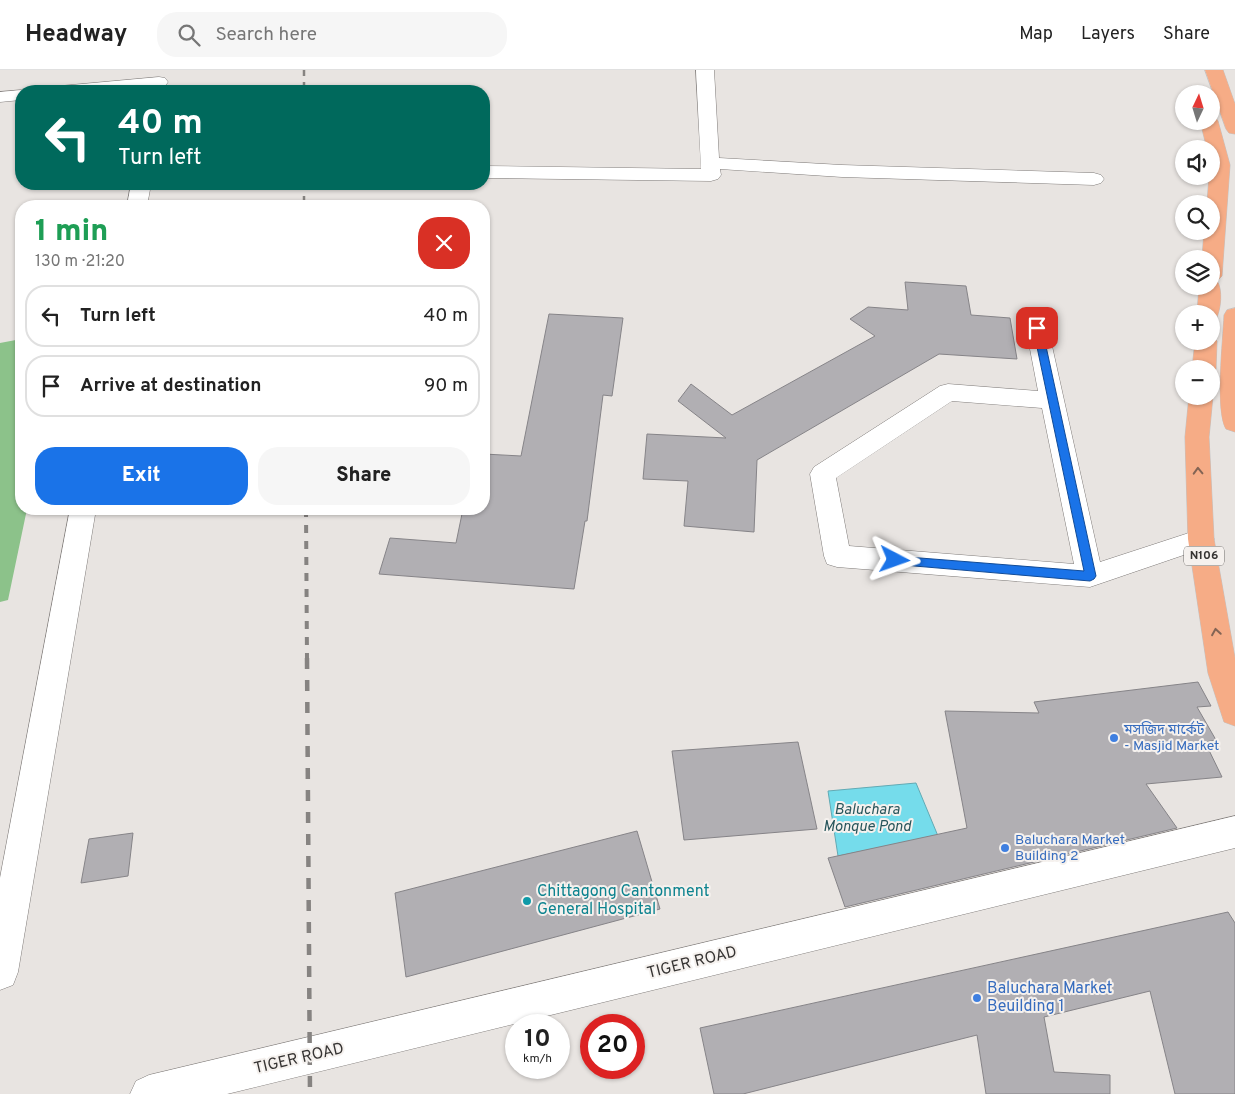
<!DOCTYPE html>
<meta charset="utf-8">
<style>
body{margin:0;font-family:Overpass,"Noto Sans Bengali",sans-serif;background:#f6f6f6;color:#222;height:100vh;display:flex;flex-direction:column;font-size:19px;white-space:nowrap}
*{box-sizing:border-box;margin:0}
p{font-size:16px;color:#767676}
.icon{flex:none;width:28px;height:28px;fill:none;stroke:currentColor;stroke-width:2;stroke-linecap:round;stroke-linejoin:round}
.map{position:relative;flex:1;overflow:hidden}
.sheet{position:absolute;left:15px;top:130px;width:475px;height:315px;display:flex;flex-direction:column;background:#fff;border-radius:20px;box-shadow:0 1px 4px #0004}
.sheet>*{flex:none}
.top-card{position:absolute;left:15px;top:15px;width:475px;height:105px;border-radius:20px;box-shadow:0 1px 4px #0004;background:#00695c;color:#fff;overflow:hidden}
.needle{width:32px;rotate:4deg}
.buttons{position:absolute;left:1175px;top:15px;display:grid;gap:10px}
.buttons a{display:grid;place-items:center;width:45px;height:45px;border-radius:50%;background:#fff;box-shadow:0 1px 4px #0004;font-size:25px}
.speed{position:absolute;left:505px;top:944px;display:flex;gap:10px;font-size:25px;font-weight:700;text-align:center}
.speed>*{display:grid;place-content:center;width:65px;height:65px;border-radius:50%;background:#fff;box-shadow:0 1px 4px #0004;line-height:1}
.speed small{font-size:12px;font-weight:400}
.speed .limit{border:8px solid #d22;background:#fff;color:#111}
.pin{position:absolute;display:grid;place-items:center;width:42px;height:42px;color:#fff;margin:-21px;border-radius:10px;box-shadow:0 2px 8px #0006}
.me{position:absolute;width:55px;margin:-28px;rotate:94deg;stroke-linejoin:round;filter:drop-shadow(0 0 4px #0008)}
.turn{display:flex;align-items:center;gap:18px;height:105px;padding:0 20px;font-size:22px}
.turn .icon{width:65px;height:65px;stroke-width:2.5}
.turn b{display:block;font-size:35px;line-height:42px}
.round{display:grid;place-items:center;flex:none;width:52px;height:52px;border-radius:20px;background:#f6f6f6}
.headline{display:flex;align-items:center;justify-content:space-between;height:85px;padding:0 20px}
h1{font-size:30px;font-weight:800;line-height:38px;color:#1e9e55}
.cta{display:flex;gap:10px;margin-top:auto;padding:10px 20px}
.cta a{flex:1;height:58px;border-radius:20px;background:#1a73e8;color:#fff;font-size:20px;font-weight:800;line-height:58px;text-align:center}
.cta a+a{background:#f6f6f6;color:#222}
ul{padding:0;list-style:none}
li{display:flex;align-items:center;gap:15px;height:62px;margin:0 10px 8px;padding:0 10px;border:2px solid #e0e0e0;border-radius:20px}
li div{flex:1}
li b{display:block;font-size:19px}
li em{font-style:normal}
header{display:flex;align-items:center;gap:30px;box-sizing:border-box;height:70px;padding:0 25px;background:#fff;border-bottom:1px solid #e0e0e0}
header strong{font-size:24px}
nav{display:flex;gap:28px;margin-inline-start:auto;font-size:18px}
.search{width:350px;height:45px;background:#f6f6f6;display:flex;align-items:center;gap:12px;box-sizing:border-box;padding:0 18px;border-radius:20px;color:#767676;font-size:19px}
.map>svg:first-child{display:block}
.green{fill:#8cc28a}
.water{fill:#75dceb;stroke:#62aab4}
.building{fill:#b1afb3;stroke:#868488}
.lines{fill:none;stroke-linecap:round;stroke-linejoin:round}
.minor-casing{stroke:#7f7b79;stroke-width:1}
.highway-casing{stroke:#c3c2c2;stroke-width:1}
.minor{fill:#fff;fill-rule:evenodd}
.highway{fill:#f6ac86;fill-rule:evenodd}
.rail-far2{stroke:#868381;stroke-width:2.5;stroke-dasharray:6 6;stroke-linecap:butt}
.rail-far1{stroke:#868381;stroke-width:4;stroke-dasharray:8 8;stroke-linecap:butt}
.rail{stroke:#868381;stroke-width:4.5;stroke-dasharray:11 11;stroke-linecap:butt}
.oneway{stroke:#836454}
.route{fill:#1a73e8;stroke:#114b97}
.shop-dot{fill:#3f7fe0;stroke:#f5f1ee;stroke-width:2}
.culture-dot{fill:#0f9aa8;stroke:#f5f1ee;stroke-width:2}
.labels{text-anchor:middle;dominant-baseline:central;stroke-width:4;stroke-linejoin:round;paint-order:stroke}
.shield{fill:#f5f1ee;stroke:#6f6d6b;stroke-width:1}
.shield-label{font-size:12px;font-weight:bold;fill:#363433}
.shop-label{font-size:14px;fill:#366cbe;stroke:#f5f1ee;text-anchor:start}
.water-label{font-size:15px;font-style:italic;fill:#27555b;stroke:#f5f1ee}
.near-culture-label{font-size:16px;fill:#0d838f;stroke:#f5f1ee;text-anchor:start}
.near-street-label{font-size:16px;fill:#363433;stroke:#f5f1ee}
.near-shop-label{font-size:16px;fill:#366cbe;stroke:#f5f1ee;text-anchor:start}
</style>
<header>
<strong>Headway</strong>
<div class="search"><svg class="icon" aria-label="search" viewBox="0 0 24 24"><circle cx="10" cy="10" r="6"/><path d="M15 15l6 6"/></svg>Search here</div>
<nav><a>Map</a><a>Layers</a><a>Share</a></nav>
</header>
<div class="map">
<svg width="1235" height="1024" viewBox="0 0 1235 1024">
<rect width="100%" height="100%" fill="#e8e4e1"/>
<polygon class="green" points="21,269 21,439 27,439 8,530 0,532 0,273"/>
<polygon class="water" points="916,713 938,766 838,786 828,721"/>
<g class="building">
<polygon points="905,212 966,216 971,245 1010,248 1017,289 939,284 757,390 754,462 684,456 688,411 643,409 647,364 726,368 678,331 691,314 732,345 875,266 850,249 868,237 908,240"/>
<polygon points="549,244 623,248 612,326 603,325 587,451 585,451 574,519 379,504 390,468 456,473 463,439 484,439 484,384 521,386"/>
<polygon points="1198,612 1211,636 1197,637 1216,670 1205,672 1222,707 1146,714 1177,758 845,837 828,788 967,758 945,641 1039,643 1034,632"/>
<polygon points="798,672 817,759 684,770 672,681"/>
<polygon points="637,761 660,839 406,907 395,823"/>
<polygon points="133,763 128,806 81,813 89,769"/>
<polygon points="1228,842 1235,853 1235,1024 1175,1024 1150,921 1044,947 1054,1002 1110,1005 1110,1024 986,1024 977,965 743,1024 714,1024 700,958"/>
</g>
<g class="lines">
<defs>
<g id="minor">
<polygon points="696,0 714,0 719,88 842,95 1094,103 1101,105 1104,109 1101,113 1094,115 842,107 720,99 721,105 718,109 711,111 484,108 484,96 701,99"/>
<polygon points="159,7 165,8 168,12 165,16 115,21 51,21 54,17 60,16"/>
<polygon points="21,20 27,21 21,21 21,30 0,32 0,22"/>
<polygon points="131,114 151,114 147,136 127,136"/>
<path d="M1037,251L1045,253L1048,258L1100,492L1201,459L1210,462L1214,469L1210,476L1090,517L837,497L827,494L824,486L810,404L814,397L940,316L948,314L1038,321L1026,258L1029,253ZM952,331L1042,338L1074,494L849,476L836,408Z"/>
<polygon points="70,439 96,439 18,902 13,915 0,920 0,808"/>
<polygon points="1235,746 1235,778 227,1024 130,1024 136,1011 149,1005"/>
</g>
<g id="highway">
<polygon points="1205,0 1223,0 1235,34 1235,64 1229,63 1226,59"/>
<path d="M1211,46L1215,47L1218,51L1230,95L1222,206L1217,211C1223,219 1221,240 1216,249L1211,250V244H1197L1199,216H1211V189H1202L1204,161H1211V134H1207L1209,106H1211V79H1207L1200,51H1211Z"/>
<path d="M1235,238V362L1226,359C1215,340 1223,270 1224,245L1227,240Z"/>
<polygon points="1211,265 1217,271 1216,299 1211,305 1211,299 1192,299 1195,271 1211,271"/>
<polygon points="1211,323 1213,326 1209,367 1214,469 1235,588 1235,656 1224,652 1208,603 1188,469 1185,367 1189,326 1211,326"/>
</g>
</defs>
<use href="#minor" class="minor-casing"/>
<use href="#highway" class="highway-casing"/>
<use href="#minor" class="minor"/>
<use href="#highway" class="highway"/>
<g class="rail-far2">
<polyline points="304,0 304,21"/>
<polyline points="304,114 304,136"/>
</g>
<polyline class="rail-far1" points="306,439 307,590"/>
<polyline class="rail" points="307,588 310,1024"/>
</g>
<defs><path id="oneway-chevron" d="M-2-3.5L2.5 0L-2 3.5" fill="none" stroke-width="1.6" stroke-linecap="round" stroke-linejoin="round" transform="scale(1.25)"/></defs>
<g class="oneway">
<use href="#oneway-chevron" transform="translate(1198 401) rotate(-92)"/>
<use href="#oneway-chevron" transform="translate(1216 562) rotate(-99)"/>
</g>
<polygon class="route" points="1037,255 1042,258 1096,506 1094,509 1090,511 891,494 890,490 891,487 895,486 1084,501 1033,258"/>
<g class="shop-dot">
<circle cx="1114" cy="668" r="5"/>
<circle cx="1005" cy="778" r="5"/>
<circle cx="977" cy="928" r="5"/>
</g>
<circle class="culture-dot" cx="527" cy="831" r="5"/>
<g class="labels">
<rect class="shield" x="1184" y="476.5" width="40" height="19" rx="4"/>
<g class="shield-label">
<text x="1204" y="486">N106</text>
</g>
<g class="shop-label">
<text x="1124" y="660">মসজিদ মার্কেট<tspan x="1124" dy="16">- Masjid Market</tspan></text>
<text x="1015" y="770">Baluchara Market<tspan x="1015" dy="16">Building 2</tspan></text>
</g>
<g class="water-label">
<text x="867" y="740">Baluchara<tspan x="867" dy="17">Monque Pond</tspan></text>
</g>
<g class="near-culture-label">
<text x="537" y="822">Chittagong Cantonment<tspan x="537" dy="18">General Hospital</tspan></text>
</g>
<g class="near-street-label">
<text transform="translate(692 893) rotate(-14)">TIGER ROAD</text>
<text transform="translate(299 989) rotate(-13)">TIGER ROAD</text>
</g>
<g class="near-shop-label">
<text x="987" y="919">Baluchara Market<tspan x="987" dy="18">Beuilding 1</tspan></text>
</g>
</g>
</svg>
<div class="buttons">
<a><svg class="needle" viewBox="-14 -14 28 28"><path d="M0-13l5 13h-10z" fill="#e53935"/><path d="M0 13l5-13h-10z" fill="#767676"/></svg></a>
<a><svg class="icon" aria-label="sound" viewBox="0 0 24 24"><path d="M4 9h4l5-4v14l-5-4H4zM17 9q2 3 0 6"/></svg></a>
<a><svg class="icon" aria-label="search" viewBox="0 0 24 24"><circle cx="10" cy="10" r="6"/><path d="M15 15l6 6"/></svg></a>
<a><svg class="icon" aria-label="layers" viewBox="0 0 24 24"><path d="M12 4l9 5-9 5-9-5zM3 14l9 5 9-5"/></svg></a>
<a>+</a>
<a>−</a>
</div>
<div class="speed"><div>10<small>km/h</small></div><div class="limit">20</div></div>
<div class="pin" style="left:1037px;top:258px;background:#d93025"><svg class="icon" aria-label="arrive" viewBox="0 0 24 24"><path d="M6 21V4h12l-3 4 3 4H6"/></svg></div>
<svg class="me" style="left:895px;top:490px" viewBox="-20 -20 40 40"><path d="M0-17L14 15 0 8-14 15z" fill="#1a73e8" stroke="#fff" stroke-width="4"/></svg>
<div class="top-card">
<div class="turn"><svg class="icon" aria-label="left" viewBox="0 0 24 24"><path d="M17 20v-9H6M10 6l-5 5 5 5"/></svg><div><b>40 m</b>Turn left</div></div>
</div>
<section class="sheet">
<div class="headline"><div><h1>1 min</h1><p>130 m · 21:20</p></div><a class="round" style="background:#d93025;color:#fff"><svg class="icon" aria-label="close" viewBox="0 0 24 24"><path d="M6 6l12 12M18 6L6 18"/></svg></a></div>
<ul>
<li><svg class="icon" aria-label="left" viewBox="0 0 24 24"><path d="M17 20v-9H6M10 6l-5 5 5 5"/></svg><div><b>Turn left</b></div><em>40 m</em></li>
<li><svg class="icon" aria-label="arrive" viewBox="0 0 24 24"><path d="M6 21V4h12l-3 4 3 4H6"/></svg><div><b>Arrive at destination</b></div><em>90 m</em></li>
</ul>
<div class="cta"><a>Exit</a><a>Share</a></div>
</section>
</div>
